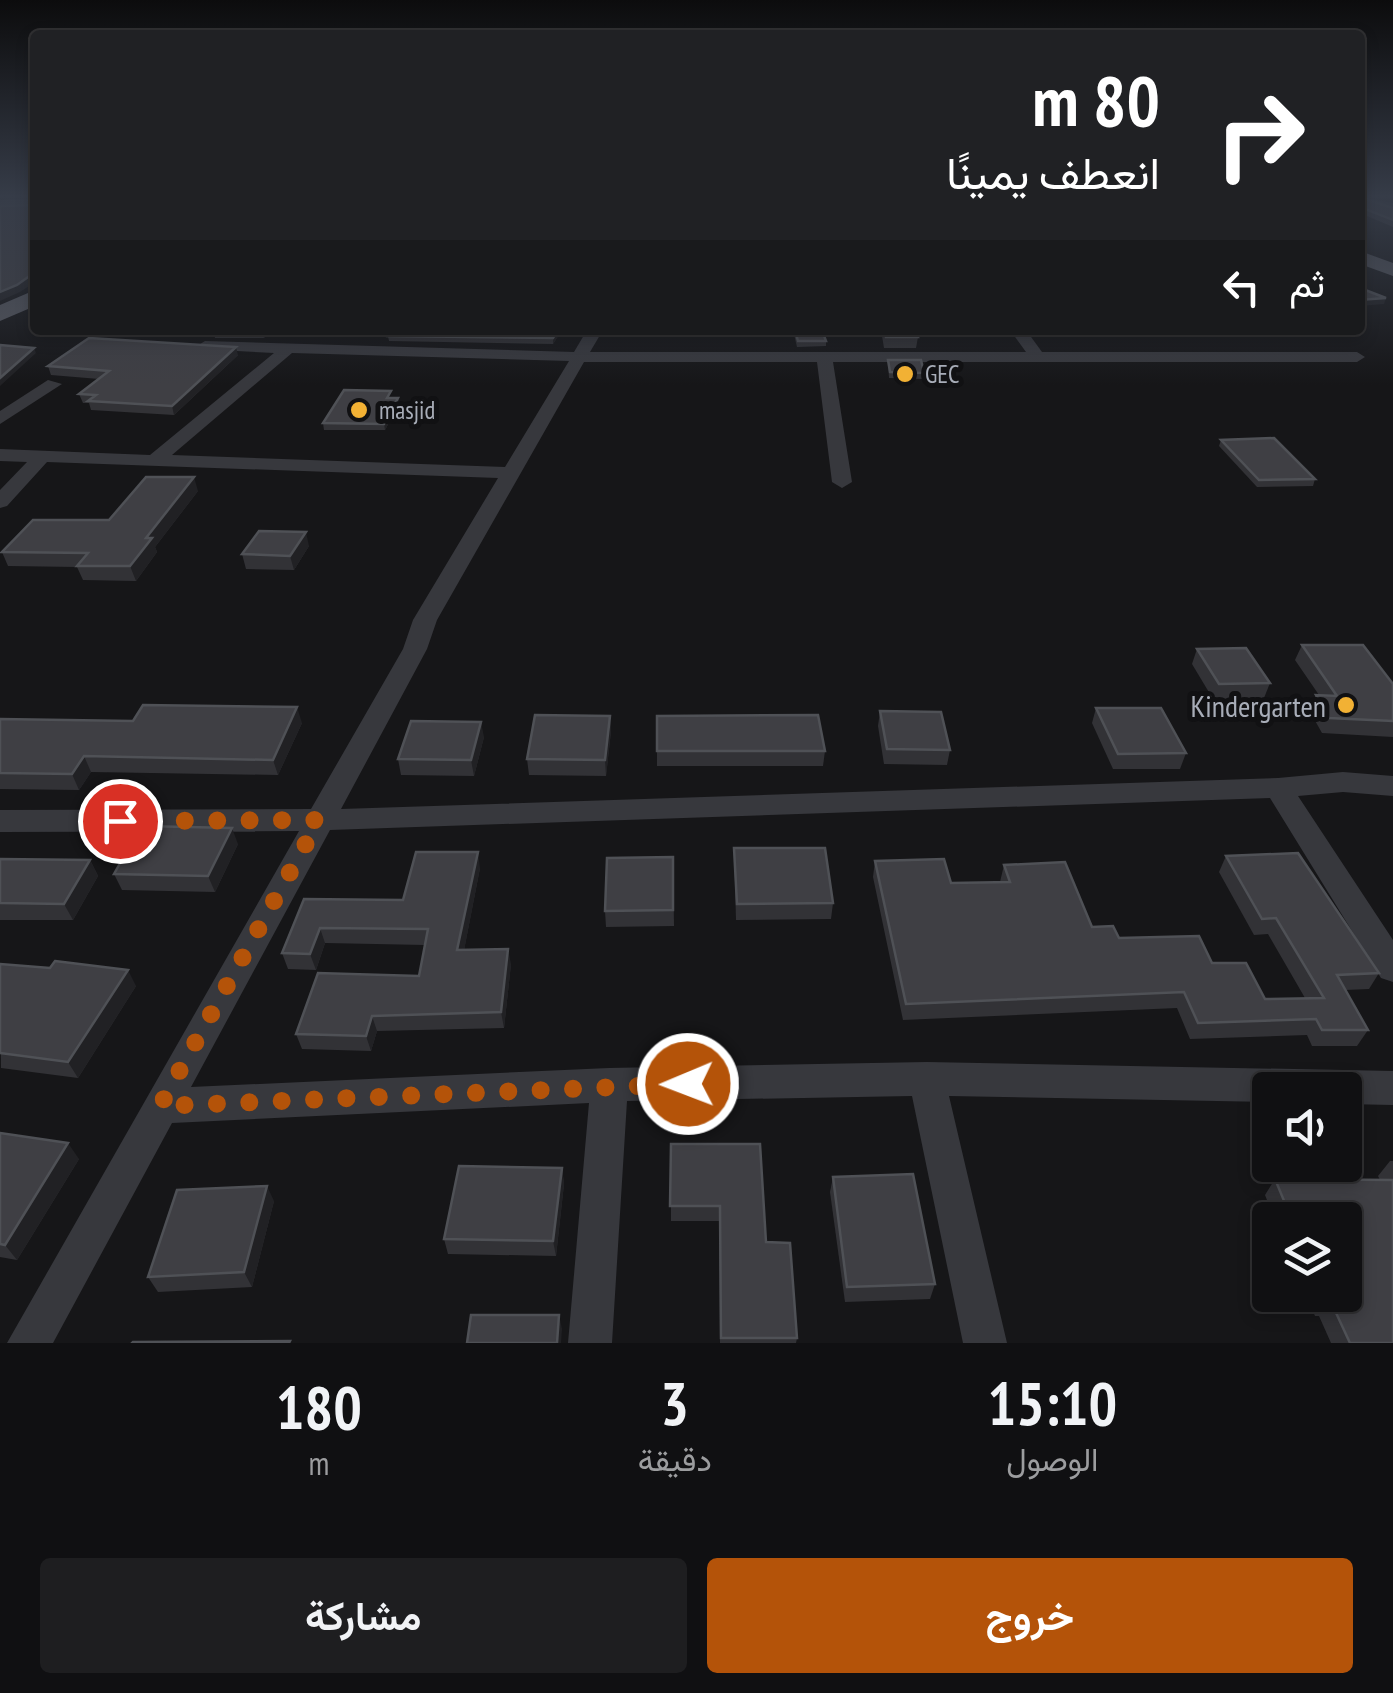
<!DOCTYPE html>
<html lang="ar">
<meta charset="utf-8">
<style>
body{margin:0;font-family:"PT Sans Narrow",Vazirmatn,sans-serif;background:#1e1e20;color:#f1f3f6;direction:rtl;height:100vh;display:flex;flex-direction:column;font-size:38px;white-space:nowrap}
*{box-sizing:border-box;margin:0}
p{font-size:32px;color:#9c9d9f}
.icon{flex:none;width:55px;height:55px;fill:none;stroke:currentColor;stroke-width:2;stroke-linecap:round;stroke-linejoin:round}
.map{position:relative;height:1343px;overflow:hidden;direction:ltr}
.drawer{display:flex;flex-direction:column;background:#101012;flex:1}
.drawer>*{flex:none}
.top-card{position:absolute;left:30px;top:30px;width:1335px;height:305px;border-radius:10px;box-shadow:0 5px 15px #0003,0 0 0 2px #303032;direction:rtl;background:#202124;color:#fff;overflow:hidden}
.fabs{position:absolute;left:1252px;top:1072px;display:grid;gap:20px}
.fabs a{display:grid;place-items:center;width:110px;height:110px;border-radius:10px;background:#101012;box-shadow:0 5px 15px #0003,0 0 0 2px #303032;font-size:50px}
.pin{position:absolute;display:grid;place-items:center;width:85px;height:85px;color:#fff;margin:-42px;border:5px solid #fff;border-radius:50%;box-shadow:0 2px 10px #0007}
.me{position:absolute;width:110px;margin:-55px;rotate:269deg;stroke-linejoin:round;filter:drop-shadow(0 0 8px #0008)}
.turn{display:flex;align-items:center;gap:35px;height:210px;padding:0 40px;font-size:45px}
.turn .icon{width:130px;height:130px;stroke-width:2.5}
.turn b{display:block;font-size:70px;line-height:85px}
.then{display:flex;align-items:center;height:95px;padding:0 40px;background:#0003;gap:20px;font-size:38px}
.eta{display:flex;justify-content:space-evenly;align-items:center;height:170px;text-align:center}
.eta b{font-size:60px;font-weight:700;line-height:70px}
.primary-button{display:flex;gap:20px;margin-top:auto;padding:20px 40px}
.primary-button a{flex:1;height:115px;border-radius:10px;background:#b45309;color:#fff;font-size:40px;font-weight:700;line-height:115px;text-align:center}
.primary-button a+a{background:#1e1e20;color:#f1f3f6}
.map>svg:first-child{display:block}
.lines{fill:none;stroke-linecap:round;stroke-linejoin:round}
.minor{fill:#37383d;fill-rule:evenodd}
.secondary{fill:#45474d;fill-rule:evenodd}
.primary{fill:#53555c;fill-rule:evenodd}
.wall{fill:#323236}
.shaded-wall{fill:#212124}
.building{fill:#3f3f44;stroke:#4f5156;stroke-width:2.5}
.route{stroke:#b45309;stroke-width:18;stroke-dasharray:0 32.4}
.poi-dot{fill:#f2b134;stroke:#111113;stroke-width:4}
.labels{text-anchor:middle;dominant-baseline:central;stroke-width:10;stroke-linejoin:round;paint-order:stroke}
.far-poi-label{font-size:25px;fill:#a8adb8;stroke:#111113;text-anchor:start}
.poi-label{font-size:30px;fill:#a8adb8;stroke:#111113;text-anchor:end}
</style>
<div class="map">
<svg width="1393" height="1343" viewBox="0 0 1393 1343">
<rect width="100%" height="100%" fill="#161618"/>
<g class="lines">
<g class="minor">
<polygon points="1362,197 1393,203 1393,210 1363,199"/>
<path d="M587,330H603L590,352H1026L1010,330H1026L1042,352H1357L1365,357L1357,362H833L852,482L842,488L832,482L817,362H584L437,620L427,649L341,809L1278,778L1343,772L1393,776V796L1343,792L1298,796L1393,940V982L1381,978L1270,798L330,830L191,1087L609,1068L927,1062L1393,1071V1105L1345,1104V1090H1270V1102L949,1096L1007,1343H963L912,1096L627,1101L612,1343H568L589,1103L172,1123L53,1343H7L299,831L0,832V810L311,809L403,649L413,620L498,478L47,462L7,506L0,508V490L27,462L0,461V449L150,455L274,353L199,349L197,346L205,341L574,352ZM292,353L569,361L505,467L172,455Z"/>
<polygon points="48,380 62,384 0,424 0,411"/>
</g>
<polygon class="secondary" points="35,198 35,208 0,210 0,200"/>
<g class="primary">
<polygon points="1360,251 1393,263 1393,276 1360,264"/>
<polygon points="35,290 35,306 0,321 0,305"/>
</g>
</g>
<g class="wall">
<polygon points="1360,197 1393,208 1393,227 1360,213"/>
<polygon points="213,330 272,330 264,338 215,338"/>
<polygon points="562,330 553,344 389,341 388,336"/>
<polygon points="793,330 822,330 826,341 826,346 797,347"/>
<polygon points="881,330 916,330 918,337 916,348 884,348"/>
<polygon points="238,355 174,415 91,410 89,403 83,403 79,394 99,379 51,375 48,366"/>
<polygon points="888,360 924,373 923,379 889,378"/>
<polygon points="392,398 398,398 399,404 385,430 324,430 323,423"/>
<polygon points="1221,440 1315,479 1313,486 1257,487 1219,446"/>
<polygon points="198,491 155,547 157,552 136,581 83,580 77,567 8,566 2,552 109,520"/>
<polygon points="309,546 294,570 246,569 242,554"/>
<polygon points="1302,645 1393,684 1393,737 1322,733 1309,710 1316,695 1319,695 1295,660"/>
<polygon points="1197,649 1270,683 1264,698 1213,699 1192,664"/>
<polygon points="1096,708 1186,753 1180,769 1113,769 1092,723"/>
<polygon points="880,711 950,750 947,765 884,764 878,726"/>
<polygon points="610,716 611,731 606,776 529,775 527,759"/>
<polygon points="0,719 302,723 278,775 91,772 79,790 0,789"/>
<polygon points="484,737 474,776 401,775 398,759"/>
<polygon points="657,751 825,751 823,766 657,766"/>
<polygon points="238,844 215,892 122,890 114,874"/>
<polygon points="734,848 833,903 831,919 736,920"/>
<polygon points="1226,856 1379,973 1369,989 1345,990 1368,1030 1357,1046 1312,1046 1307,1035 1190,1039 1177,1008 903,1020 873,877 875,861 951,883 1000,882 1004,865 1092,927 1119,938 1212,963 1265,999 1305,998 1268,934 1254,935 1219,872"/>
<polygon points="673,857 674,926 606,927 605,911"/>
<polygon points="0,859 90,860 98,876 73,920 0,920"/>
<polygon points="480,868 464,950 511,964 504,1028 377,1031 371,1051 302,1049 296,1034 419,976 425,945 325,943 316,970 288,969 282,953 304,899 403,900"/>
<polygon points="0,964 136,986 78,1078 1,1068"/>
<polygon points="0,1133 79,1159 17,1260 0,1257"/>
<polygon points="671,1144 766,1242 797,1338 796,1343 720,1343 719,1221 671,1221"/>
<polygon points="1390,1161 1393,1161 1393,1343 1331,1343 1319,1316 1315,1316 1306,1295 1345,1295 1345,1220 1275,1220 1265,1195 1275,1179 1380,1180 1378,1176"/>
<polygon points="562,1168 564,1184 556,1256 448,1254 444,1239"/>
<polygon points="833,1177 935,1284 930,1299 845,1302 830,1192"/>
<polygon points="274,1201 252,1287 158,1292 148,1277"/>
</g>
<g class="shaded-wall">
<polygon points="35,272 35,282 20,292 0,301 0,292"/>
<polygon points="1386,298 1384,304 1360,306 1360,300"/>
<polygon points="262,330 272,330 264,338"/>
<polygon points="558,330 562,330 553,344 553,338"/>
<polygon points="236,347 238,355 174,415 172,406"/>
<polygon points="34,348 36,353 0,386 0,378"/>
<polygon points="398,398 399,404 385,430 384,424"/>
<polygon points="194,477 198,491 155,547 157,552 136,581 130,566 146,538"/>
<polygon points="306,532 309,546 294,570 290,556"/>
<polygon points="297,707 302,723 278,775 273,760"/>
<polygon points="610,716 611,731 606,776 605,760"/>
<polygon points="481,722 484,737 474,776 471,760"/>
<polygon points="84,756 91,772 79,790 72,774"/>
<polygon points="232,828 238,844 215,892 208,876"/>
<polygon points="478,852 480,868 461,966 457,950"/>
<polygon points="90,860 98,876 73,920 64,904"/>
<polygon points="320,928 325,943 316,970 310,954"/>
<polygon points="508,949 511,964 504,1028 501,1012"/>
<polygon points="128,970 136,986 78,1078 68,1062"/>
<polygon points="372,1016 377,1031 371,1051 366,1036"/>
<polygon points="68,1143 79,1159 17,1260 5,1245"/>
<polygon points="562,1168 564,1184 556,1256 553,1241"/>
<polygon points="267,1186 274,1201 252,1287 244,1272"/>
<polygon points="559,1315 562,1329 561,1343 557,1343"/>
</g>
<g class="building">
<polygon points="35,197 35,272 17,285 0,292 0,206 33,205"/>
<polygon points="1360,197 1393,208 1393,220 1360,207"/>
<polygon points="1360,288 1386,298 1360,300"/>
<polygon points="392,330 558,330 553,338 388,336"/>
<polygon points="795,330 822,330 826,341 798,341"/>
<polygon points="885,330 916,330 918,337 886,337"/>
<polygon points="89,338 236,347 172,406 88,401 96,395 79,394 109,371 48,366"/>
<polygon points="0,345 34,348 0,378"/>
<polygon points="888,360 921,360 924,373 890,372"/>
<polygon points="344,390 391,391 387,398 398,398 384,424 323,423"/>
<polygon points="1274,438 1315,479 1259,480 1221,440"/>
<polygon points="146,477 194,477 146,538 152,538 130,566 77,566 88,553 2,552 33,520 109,520"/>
<polygon points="259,531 306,532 290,556 242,554"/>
<polygon points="1302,645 1363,645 1393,684 1393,721 1329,718 1316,695 1337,696"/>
<polygon points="1246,648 1270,683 1219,684 1197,649"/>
<polygon points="143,705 297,707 273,760 84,756 72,774 0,773 0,719 133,721"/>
<polygon points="1096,708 1161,708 1186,753 1118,754"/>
<polygon points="880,711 941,712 950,750 887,749"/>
<polygon points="535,715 610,716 605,760 527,759"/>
<polygon points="818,715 825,751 657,751 657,716"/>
<polygon points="411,721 481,722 471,760 398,759"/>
<polygon points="141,826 232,828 208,876 114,874"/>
<polygon points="734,848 825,848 833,903 737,904"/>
<polygon points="416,852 478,852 457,950 508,949 501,1012 372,1016 366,1036 296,1034 318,973 419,976 428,929 320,928 310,954 282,953 304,899 403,900"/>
<polygon points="1298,853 1379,973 1337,975 1368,1030 1322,1030 1316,1019 1198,1023 1184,992 906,1004 875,861 944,859 951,883 1010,882 1004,865 1065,862 1092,927 1113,926 1119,938 1199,936 1212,963 1246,963 1265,999 1324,998 1276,918 1262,919 1226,856"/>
<polygon points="673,857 673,910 605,911 607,858"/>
<polygon points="0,859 90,860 64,904 0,903"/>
<polygon points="55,961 128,970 68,1062 0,1053 0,964 50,968"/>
<polygon points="0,1133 68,1143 5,1245 0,1244"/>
<polygon points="671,1144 760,1144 766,1242 790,1243 797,1338 721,1338 720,1206 670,1206"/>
<polygon points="459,1166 562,1168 553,1241 444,1239"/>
<polygon points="913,1174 935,1284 847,1287 833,1177"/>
<polygon points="1275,1179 1393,1180 1393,1343 1350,1343 1331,1302 1326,1302 1323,1295 1345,1295 1345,1220 1292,1220"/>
<polygon points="267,1186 244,1272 148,1277 177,1190"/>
<polygon points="471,1315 559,1315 557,1343 467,1343"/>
<polygon points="290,1341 289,1343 132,1343 133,1342"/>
</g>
<linearGradient id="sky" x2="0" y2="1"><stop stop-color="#0c0c0d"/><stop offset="0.51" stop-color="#363c48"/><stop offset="1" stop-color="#363c48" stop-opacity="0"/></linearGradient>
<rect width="1393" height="385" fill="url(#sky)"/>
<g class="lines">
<polyline class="route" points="120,821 319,820 160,1106 688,1084"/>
</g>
<g class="poi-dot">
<circle cx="905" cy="374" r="10"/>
<circle cx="359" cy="410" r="10"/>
<circle cx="1346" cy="705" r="10"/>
</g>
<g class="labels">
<g class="far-poi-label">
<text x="925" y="374">GEC</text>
<text x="379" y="410">masjid</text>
</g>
<g class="poi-label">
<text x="1326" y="705">Kindergarten</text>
</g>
</g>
</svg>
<div class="fabs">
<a><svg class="icon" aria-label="sound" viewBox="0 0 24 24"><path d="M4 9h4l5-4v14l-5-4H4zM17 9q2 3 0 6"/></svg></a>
<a><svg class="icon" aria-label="layers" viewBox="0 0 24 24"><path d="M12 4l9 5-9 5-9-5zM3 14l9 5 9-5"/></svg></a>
</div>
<div class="pin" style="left:120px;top:821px;background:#d93025"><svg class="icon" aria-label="arrive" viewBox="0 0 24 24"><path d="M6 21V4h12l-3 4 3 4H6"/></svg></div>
<svg class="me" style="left:688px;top:1084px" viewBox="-20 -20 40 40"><circle r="17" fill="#b45309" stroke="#fff" stroke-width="3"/><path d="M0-11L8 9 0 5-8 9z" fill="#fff"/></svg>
<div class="top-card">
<div class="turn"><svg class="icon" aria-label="right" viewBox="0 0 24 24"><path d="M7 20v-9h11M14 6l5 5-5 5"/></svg><div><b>80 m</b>انعطف يمينًا</div></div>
<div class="then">ثم<svg class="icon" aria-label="left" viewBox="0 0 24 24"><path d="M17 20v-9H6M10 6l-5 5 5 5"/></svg></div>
</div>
</div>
<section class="drawer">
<div class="eta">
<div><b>15:10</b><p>الوصول</p></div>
<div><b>3</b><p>دقيقة</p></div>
<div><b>180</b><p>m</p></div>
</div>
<div class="primary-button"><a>خروج</a><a>مشاركة</a></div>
</section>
